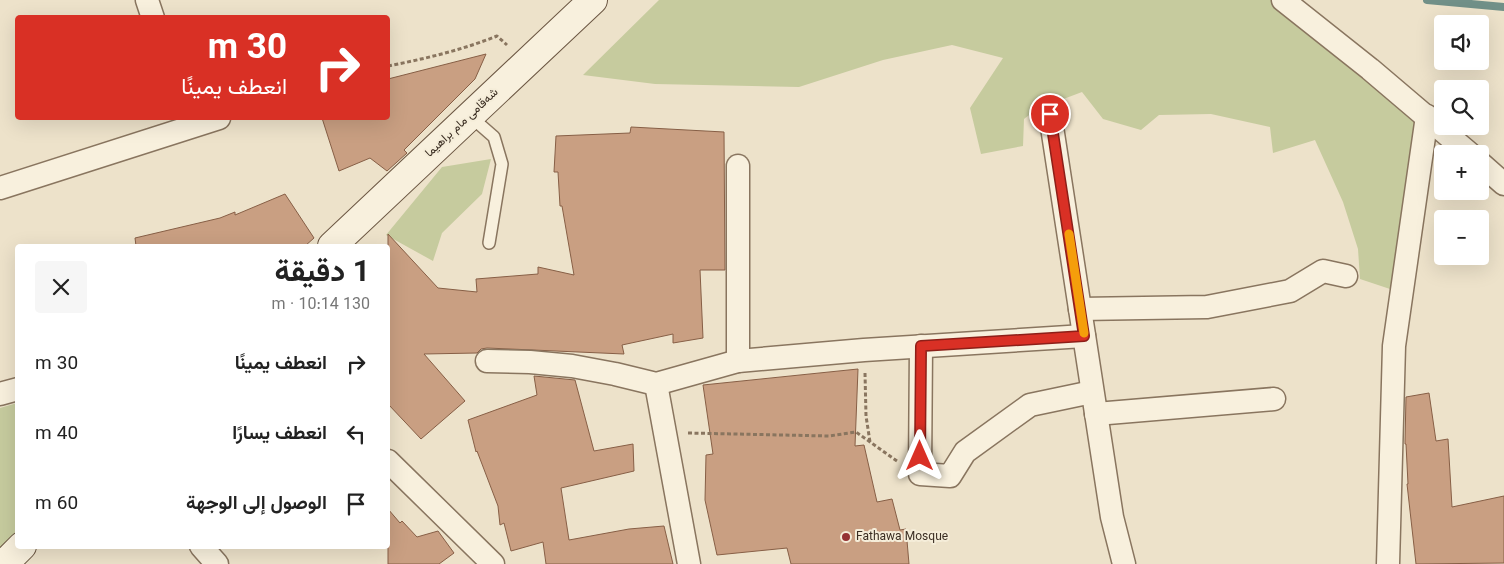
<!DOCTYPE html>
<html lang="ar">
<meta charset="utf-8">
<style>
body{margin:0;font-family:Georgia,Vazirmatn,serif;background:#f6f6f6;color:#222;direction:rtl;height:100vh;display:flex;flex-direction:column;font-size:19px;white-space:nowrap}
*{box-sizing:border-box;margin:0}
p{font-size:16px;color:#767676}
.icon{flex:none;width:28px;height:28px;fill:none;stroke:currentColor;stroke-width:2;stroke-linecap:round;stroke-linejoin:round}
.map{position:relative;flex:1;overflow:hidden;direction:ltr}
.sheet{position:absolute;left:15px;top:244px;width:375px;height:305px;display:flex;flex-direction:column;background:#fff;border-radius:5px;box-shadow:0 5px 20px #0002;direction:rtl}
.sheet>*{flex:none}
.top-card{position:absolute;left:15px;top:15px;width:375px;height:105px;border-radius:5px;box-shadow:0 5px 20px #0002;direction:rtl;background:#d93025;color:#fff;overflow:hidden}
.fabs{position:absolute;left:1434px;top:15px;display:grid;gap:10px}
.fabs a{display:grid;place-items:center;width:55px;height:55px;border-radius:5px;background:#fff;box-shadow:0 5px 20px #0002;font-size:25px}
.pin{position:absolute;display:grid;place-items:center;width:42px;height:42px;color:#fff;margin:-21px;border:2px solid #fff;border-radius:50%;box-shadow:0 1px 5px #0007}
.me{position:absolute;width:55px;margin:-28px;rotate:0deg;stroke-linejoin:round;filter:drop-shadow(0 0 4px #0008)}
.turn{display:flex;align-items:center;gap:18px;height:105px;padding:0 20px;font-size:22px}
.turn .icon{width:65px;height:65px;stroke-width:2.5}
.turn b{display:block;font-size:35px;line-height:42px}
.round{display:grid;place-items:center;flex:none;width:52px;height:52px;border-radius:5px;background:#f6f6f6}
.overview{display:flex;align-items:center;justify-content:space-between;height:85px;padding:0 20px}
h1{font-size:30px;font-weight:700;line-height:38px}
ul{padding:0;list-style:none}
li{display:flex;align-items:center;gap:15px;height:70px;padding:0 20px}
li div{flex:1}
li b{display:block;font-size:19px}
li em{font-style:normal}
.map>svg:first-child{display:block}
.green{fill:#c6cb9e}
.lines{fill:none;stroke-linecap:round;stroke-linejoin:round}
.stream{stroke:#719088;stroke-width:8}
.building{fill:#c99f82;stroke:#875f46}
.lane-casing{stroke:#89755f;stroke-width:14}
.street-casing{stroke:#89755f;stroke-width:25}
.secondary-casing{stroke:#6b5642;stroke-width:30}
.path{stroke:#89755f;stroke-width:3;stroke-dasharray:4 2.5;stroke-linecap:butt}
.lane{stroke:#f8f0dd;stroke-width:11}
.street{stroke:#f8f0dd;stroke-width:22}
.secondary{stroke:#f8f0dd;stroke-width:28}
.route-casing{stroke:#8d1f18;stroke-width:12}
.route{stroke:#d93025;stroke-width:9}
.slow{stroke:#f59e0b;stroke-width:9}
.poi-dot{fill:#953233;stroke:#f5edd9;stroke-width:2}
.labels{text-anchor:middle;dominant-baseline:central;stroke-width:4;stroke-linejoin:round;paint-order:stroke}
.street-label{font-size:12px;fill:#3a2d22;stroke:#f5edd9}
.poi-label{font-size:12px;fill:#3a2d22;stroke:#f5edd9;text-anchor:start}
</style>
<div class="map">
<svg width="1504" height="564" viewBox="0 0 1504 564">
<rect width="100%" height="100%" fill="#ede2ca"/>
<g class="green">
<polygon points="659,0 1283,0 1421,111 1393,290 1360,279 1358,249 1343,202 1315,140 1273,153 1270,127 1211,114 1159,115 1141,130 1103,119 1082,92 1037,109 1024,119 1023,146 981,154 970,108 1003,58 952,45 883,60 799,87 655,84 583,75"/>
<polygon points="491,159 482,194 442,233 433,261 386,235 442,167"/>
<polygon points="17,403 17,532 0,548 0,408"/>
</g>
<g class="lines">
<polyline class="stream" points="1427,0 1504,7"/>
</g>
<g class="building">
<polygon points="486,54 475,79 404,150 407,153 387,171 370,158 339,171 322,118 388,118 388,79"/>
<polygon points="631,127 724,132 725,270 700,270 703,338 673,343 673,334 622,345 624,354 487,348 481,349 477,353 424,354 465,401 421,439 388,404 388,234 438,288 477,292 476,279 538,274 538,267 574,275 562,206 560,206 558,172 554,172 556,136 630,133"/>
<polygon points="285,194 314,238 305,246 136,246 135,238 220,218 235,212 235,215"/>
<polygon points="858,369 855,446 864,445 877,502 892,499 900,530 906,529 909,564 791,564 787,548 717,555 705,500 706,455 713,454 703,385"/>
<polygon points="534,376 575,380 594,451 633,444 634,471 561,488 569,540 629,529 664,526 673,564 546,564 543,542 511,551 504,523 500,525 498,506 477,451 476,452 468,420 537,395"/>
<polygon points="1429,393 1436,441 1448,439 1452,507 1504,496 1504,563 1416,564 1407,484 1408,484 1406,444 1405,444 1405,441 1406,397"/>
<polygon points="388,509 400,523 402,521 417,537 438,531 454,553 439,564 388,564"/>
</g>
<g class="lines">
<defs>
<polyline id="lane" points="470,116 494,137 502,164 489,243"/>
<g id="street">
<polyline points="147,0 153,18"/>
<polyline points="1283,0 1370,69 1470,154"/>
<polyline points="1050,114 1112,517 1124,564"/>
<polyline points="1480,163 1504,184"/>
<polyline points="738,166 738,361"/>
<polyline points="0,188 219,118"/>
<polyline points="1080,309 1207,307 1290,291 1323,271 1346,276"/>
<polyline points="921,346 920,474 950,476 965,452 1030,405 1092,392"/>
<polyline points="487,361 530,362 572,366 615,374 656,384 738,361 864,350 1084,336"/>
<polyline points="656,384 689,564"/>
<polyline points="0,394 18,389"/>
<polyline points="1096,414 1274,399"/>
<polyline points="388,461 493,564"/>
<polyline points="201,546 217,564"/>
<polyline points="1388,564 1394,346 1427,116"/>
</g>
<g id="secondary">
<polyline points="332,246 593,0"/>
<polyline points="4,564 22,546"/>
</g>
</defs>
<use href="#lane" class="lane-casing"/>
<use href="#street" class="street-casing"/>
<use href="#secondary" class="secondary-casing"/>
<g class="path">
<path d="M388,66C424,59 462,50 497,36L507,45"/>
<polyline points="865,373 866,416 870,442"/>
<polyline points="688,433 829,436 856,432 897,461"/>
</g>
<use href="#lane" class="lane"/>
<use href="#street" class="street"/>
<use href="#secondary" class="secondary"/>
</g>
<g class="lines">
<defs>
<polyline id="route" points="920,456 921,346 1084,336 1050,114"/>
</defs>
<use href="#route" class="route-casing"/>
<use href="#route" class="route"/>
<polyline class="slow" points="1069,234 1084,333"/>
</g>
<circle class="poi-dot" cx="846" cy="537" r="5"/>
<g class="labels">
<g class="street-label">
<text transform="translate(462 123) rotate(-43)">شەقامی مام براهیما</text>
</g>
<g class="poi-label">
<text x="856" y="537">Fathawa Mosque</text>
</g>
</g>
</svg>
<div class="fabs">
<a><svg class="icon" aria-label="sound" viewBox="0 0 24 24"><path d="M4 9h4l5-4v14l-5-4H4zM17 9q2 3 0 6"/></svg></a>
<a><svg class="icon" aria-label="search" viewBox="0 0 24 24"><circle cx="10" cy="10" r="6"/><path d="M15 15l6 6"/></svg></a>
<a>+</a>
<a>−</a>
</div>
<div class="pin" style="left:1050px;top:114px;background:#d93025"><svg class="icon" aria-label="arrive" viewBox="0 0 24 24"><path d="M6 21V4h12l-3 4 3 4H6"/></svg></div>
<svg class="me" style="left:920px;top:456px" viewBox="-20 -20 40 40"><path d="M0-17L14 15 0 8-14 15z" fill="#d93025" stroke="#fff" stroke-width="4"/></svg>
<div class="top-card">
<div class="turn"><svg class="icon" aria-label="right" viewBox="0 0 24 24"><path d="M7 20v-9h11M14 6l5 5-5 5"/></svg><div><b>30 m</b>انعطف يمينًا</div></div>
</div>
<section class="sheet">
<div class="overview"><div><h1>1 دقيقة</h1><p>130 m · 10:14</p></div><a class="round"><svg class="icon" aria-label="close" viewBox="0 0 24 24"><path d="M6 6l12 12M18 6L6 18"/></svg></a></div>
<ul>
<li><svg class="icon" aria-label="right" viewBox="0 0 24 24"><path d="M7 20v-9h11M14 6l5 5-5 5"/></svg><div><b>انعطف يمينًا</b></div><em>30 m</em></li>
<li><svg class="icon" aria-label="left" viewBox="0 0 24 24"><path d="M17 20v-9H6M10 6l-5 5 5 5"/></svg><div><b>انعطف يسارًا</b></div><em>40 m</em></li>
<li><svg class="icon" aria-label="arrive" viewBox="0 0 24 24"><path d="M6 21V4h12l-3 4 3 4H6"/></svg><div><b>الوصول إلى الوجهة</b></div><em>60 m</em></li>
</ul>
</section>
</div>
